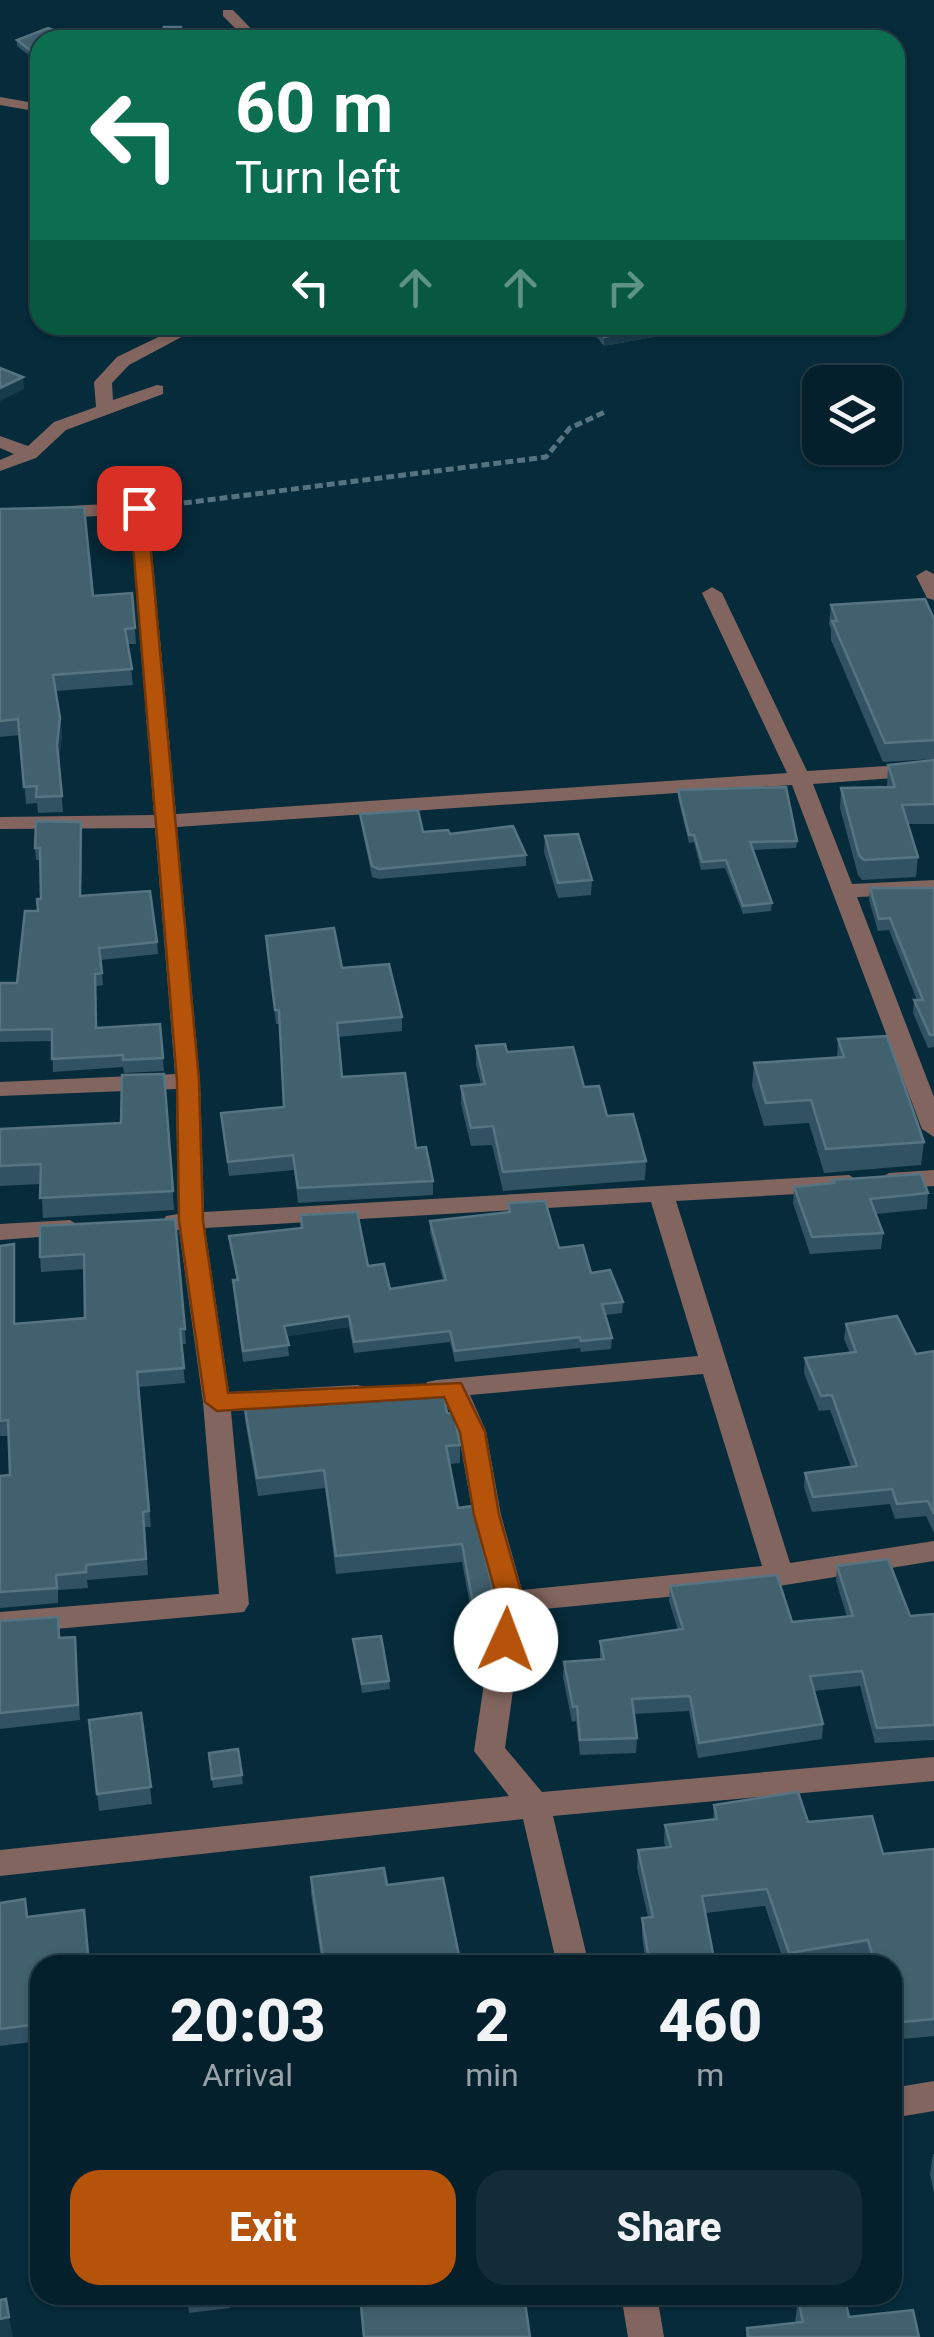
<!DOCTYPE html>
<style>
body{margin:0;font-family:Roboto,sans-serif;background:#122d38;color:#f1f3f6;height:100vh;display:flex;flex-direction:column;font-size:38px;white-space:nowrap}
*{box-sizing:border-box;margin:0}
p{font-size:32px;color:#97a3a9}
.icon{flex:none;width:55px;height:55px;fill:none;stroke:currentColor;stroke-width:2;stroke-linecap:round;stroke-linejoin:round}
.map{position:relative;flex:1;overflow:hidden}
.sheet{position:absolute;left:30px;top:1955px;width:872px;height:350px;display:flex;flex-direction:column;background:#04202c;border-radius:30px;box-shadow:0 2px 8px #0004,0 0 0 2px #253e48}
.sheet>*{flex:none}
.banner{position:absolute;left:30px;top:30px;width:875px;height:305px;border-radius:30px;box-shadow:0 2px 8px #0004,0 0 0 2px #253e48;background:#0b6e4f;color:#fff;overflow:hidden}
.tools{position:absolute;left:802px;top:365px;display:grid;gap:20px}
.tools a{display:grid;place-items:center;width:100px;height:100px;border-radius:20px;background:#04202c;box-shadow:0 2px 8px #0004,0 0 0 2px #253e48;font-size:50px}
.pin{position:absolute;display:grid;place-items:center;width:85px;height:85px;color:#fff;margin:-42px;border-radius:20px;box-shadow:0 5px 15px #0006}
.me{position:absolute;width:110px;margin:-55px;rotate:2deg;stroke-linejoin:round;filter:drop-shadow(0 0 8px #0008)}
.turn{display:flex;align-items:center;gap:35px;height:210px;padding:0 40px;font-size:45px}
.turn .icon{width:130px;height:130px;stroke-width:2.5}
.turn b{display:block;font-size:70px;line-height:85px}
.lanes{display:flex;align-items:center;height:95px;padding:0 40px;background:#0003;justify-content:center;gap:50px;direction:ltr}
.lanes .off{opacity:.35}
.eta{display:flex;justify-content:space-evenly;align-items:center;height:170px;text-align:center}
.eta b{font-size:60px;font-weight:800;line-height:70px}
.primary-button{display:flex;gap:20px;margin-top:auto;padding:20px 40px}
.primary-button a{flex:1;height:115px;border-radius:30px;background:#b45309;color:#fff;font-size:40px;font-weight:800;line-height:115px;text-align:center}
.primary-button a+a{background:#122d38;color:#f1f3f6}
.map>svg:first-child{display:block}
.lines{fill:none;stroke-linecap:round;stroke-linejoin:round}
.path{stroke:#567480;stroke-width:5;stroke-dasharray:8 4;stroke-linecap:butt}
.minor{fill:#83655f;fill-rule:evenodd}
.wall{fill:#315262}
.shaded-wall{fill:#193c4c}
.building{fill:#41616f;stroke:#567481;stroke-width:2.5}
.route{fill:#b45309;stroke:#753606;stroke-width:2.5}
</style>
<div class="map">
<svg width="934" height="2337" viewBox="0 0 934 2337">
<rect width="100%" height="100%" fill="#062b3a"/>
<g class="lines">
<polyline class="path" points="160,506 546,457 570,428 607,411"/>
<g class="minor">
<polygon points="223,10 233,10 262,40 247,40 223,16"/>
<polygon points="0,97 40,104 40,112 0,105"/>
<polygon points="183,325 204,325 129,365 112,383 113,400 157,385 163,386 163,394 66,430 36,458 0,471 0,460 14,454 0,448 0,436 28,446 54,422 96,407 94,382 117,357"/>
<polygon points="395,325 413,325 414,327 406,332"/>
<path d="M139,502L148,508L176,814L787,773L702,593L712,587L722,593L807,771L934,763V775L813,784L852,884L934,880V894L857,897L934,1097V1137L922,1129L792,785L177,827L200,1081L204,1212L849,1175L862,1183L849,1191L676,1201L790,1563L934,1541V1561L779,1586L524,1611L505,1748L542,1792L934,1757V1781L553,1816L589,1965H557L523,1819L0,1876V1850L509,1796L474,1751L496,1602L473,1515L458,1431L444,1398L427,1396L423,1389L427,1382L437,1380L698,1356L651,1202L205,1228L229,1392L357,1385L367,1387L371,1394L367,1401L357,1403L231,1411L249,1604L244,1612L0,1634V1612L219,1594L203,1402L179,1230L166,1228L162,1222L166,1216L178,1214L176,1089L0,1096V1082L175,1074L155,828L0,829V817L154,815L130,514L0,522V510ZM703,1374L762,1566L522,1590L501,1515L486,1431L470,1395Z"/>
<polygon points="926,570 934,574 934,600 927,598 916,576"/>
<polygon points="934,1170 934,1186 889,1189 876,1181 889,1173"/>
<polygon points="70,1220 83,1228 79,1234 0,1240 0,1224"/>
<polygon points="934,2081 934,2111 892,2118 892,2088"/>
<polygon points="621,2295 657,2295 664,2337 628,2337"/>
</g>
</g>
<g class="wall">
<polygon points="17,40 40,40 40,64 17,46"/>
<polygon points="587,325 719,325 604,346"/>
<polygon points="0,509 93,596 132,593 136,644 128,644 133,685 56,691 62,734 59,761 63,812 38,813 37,803 26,804 20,735 0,737"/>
<polygon points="831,605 934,619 934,759 883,762 831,640 831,629 829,624"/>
<polygon points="934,760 934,824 908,824 918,857 916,877 862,880 858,875 840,808 841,788 887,787 888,765"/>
<polygon points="678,790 797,841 796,848 753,850 772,903 771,911 743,914 725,868 701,870 694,842 689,843 678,798"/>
<polygon points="360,814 423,832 450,834 526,855 526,866 379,879 372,877 361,824"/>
<polygon points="82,834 81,896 157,942 158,954 101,960 103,985 96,986 97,1028 160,1024 164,1071 124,1073 123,1067 53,1072 52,1041 0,1042 0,983 17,983 41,899 40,860 36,860 35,848"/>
<polygon points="545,836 592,880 591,895 558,898 544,852"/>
<polygon points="870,888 934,888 934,1047 928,1048 913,1013 914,1000 917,1000 889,930 878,931 869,900"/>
<polygon points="266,936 342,968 402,1017 402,1031 338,1037 342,1077 416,1148 433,1181 433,1195 298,1203 294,1170 229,1176 221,1113 284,1107 280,1024 276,1024"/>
<polygon points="838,1039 924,1142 921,1165 824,1173 809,1123 764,1126 752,1086 754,1063 837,1057"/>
<polygon points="476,1046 507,1052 584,1087 646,1161 645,1180 503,1191 492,1145 471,1146 461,1104 461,1086 481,1084 476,1065"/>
<polygon points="164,1074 174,1210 43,1218 41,1184 0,1186 0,1129 121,1123"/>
<polygon points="832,1180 928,1193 927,1209 876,1214 883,1233 881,1249 810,1254 793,1203 794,1187 832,1184"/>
<polygon points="508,1203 559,1248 591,1273 623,1302 622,1313 605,1315 612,1338 611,1349 581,1352 580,1348 455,1362 450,1342 354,1353 349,1327 287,1336 289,1356 243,1362 234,1291 233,1280 237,1280 229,1236 301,1228 301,1215 368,1266 390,1289 443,1280 430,1232 430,1221 508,1212"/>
<polygon points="175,1219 186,1344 181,1344 185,1383 139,1387 151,1527 145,1527 148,1575 87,1580 88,1588 58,1590 58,1603 0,1608 0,1476 10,1475 9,1436 0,1436 0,1246 15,1260 15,1324 85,1318 85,1269 41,1272 40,1257"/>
<polygon points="846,1324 916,1354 934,1351 934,1533 926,1516 895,1519 890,1504 812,1512 804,1487 805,1473 851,1467 830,1410 819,1411 804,1373 805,1358 850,1353 844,1339"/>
<polygon points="244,1403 447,1413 460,1445 460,1463 449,1464 458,1508 492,1602 485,1653 479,1654 462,1562 336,1574 325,1488 258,1496 245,1420"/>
<polygon points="837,1566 910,1616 934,1614 934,1740 875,1743 860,1686 814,1691 823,1724 822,1739 698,1758 689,1711 633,1714 637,1738 636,1753 580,1755 576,1721 572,1722 563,1677 564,1662 600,1659 600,1641 678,1630 669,1601 670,1586 792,1622 847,1617 836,1581"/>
<polygon points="0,1621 60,1638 76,1652 80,1720 0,1729"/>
<polygon points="353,1639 389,1681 390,1689 362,1693"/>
<polygon points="141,1713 152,1804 99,1811 89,1720"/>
<polygon points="209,1753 242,1775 243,1784 213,1788"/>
<polygon points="714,1805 808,1822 883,1854 934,1849 934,2036 892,2040 892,1965 868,1965 866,1957 818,1965 785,1965 765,1906 706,1913 714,1959 714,1965 646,1965 642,1935 642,1918 648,1917 637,1868 638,1850 666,1848 664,1842 665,1825 713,1820"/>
<polygon points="311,1877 387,1885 461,1965 322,1965 311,1894"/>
<polygon points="0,1903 28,1917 40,1965 40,2041 0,2046"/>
<polygon points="933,2154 934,2154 934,2193 930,2174"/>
<polygon points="187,2295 228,2295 230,2308 189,2313"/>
<polygon points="798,2299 849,2317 919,2337 746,2337 747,2328 795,2323"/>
</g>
<g class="shaded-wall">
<polygon points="671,325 719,325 604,346 604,337"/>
<polygon points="23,377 24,389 0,401 0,388"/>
<polygon points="60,718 62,734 59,761 63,812 57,745"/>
<polygon points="81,822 82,834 81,908 80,896"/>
<polygon points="14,1244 15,1260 15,1339 14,1324"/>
<polygon points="349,1316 349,1327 285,1337 284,1326"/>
<polygon points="492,1584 492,1602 485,1653 485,1635"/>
<polygon points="9,2317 13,2337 0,2337 0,2319"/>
</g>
<g class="building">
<polygon points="164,27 181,27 180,40 157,40"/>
<polygon points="48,28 78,40 40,40 40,58 17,40"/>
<polygon points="594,325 671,325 604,337"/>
<polygon points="0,368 23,377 0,388"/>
<polygon points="84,507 93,596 132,593 135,628 125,629 132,669 53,675 60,718 57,745 62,796 36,797 37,786 24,787 18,719 0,721 0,509"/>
<polygon points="925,599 934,619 934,740 885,743 832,621 837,621 831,605"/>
<polygon points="934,760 934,804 902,805 918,857 864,860 859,855 841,788 895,787 888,765"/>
<polygon points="786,787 797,841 750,842 772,903 743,906 726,860 702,862 694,835 689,835 678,790"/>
<polygon points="418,810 423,832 448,830 450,834 513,826 526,855 379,869 372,866 360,814"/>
<polygon points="36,821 81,822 80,896 150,891 157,942 99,948 102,973 95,974 96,1028 160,1024 163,1058 123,1060 123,1055 52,1059 52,1029 0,1030 0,983 17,983 25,911 38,911 37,899 41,899 40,848 35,848"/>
<polygon points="578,834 592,880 558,883 545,836"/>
<polygon points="870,888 934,888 934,1035 930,1035 914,1000 923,1000 890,918 879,919"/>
<polygon points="334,928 342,968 389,964 402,1017 337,1023 342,1077 405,1073 416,1148 426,1147 433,1181 298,1188 293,1155 228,1162 221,1113 284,1107 279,1010 275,1010 266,936"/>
<polygon points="887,1036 924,1142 826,1149 811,1100 766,1103 754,1063 844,1057 838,1039"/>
<polygon points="505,1044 507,1052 573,1047 584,1087 599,1086 607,1116 633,1114 646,1161 503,1172 493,1126 471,1128 461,1086 485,1084 476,1046"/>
<polygon points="164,1074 173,1191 40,1198 41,1164 0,1166 0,1129 121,1123 122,1075"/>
<polygon points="921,1174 928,1193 870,1199 883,1233 812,1237 794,1187 834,1183 832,1180"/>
<polygon points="545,1201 559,1248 583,1245 591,1273 610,1270 623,1302 602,1304 612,1338 581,1341 580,1337 455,1351 450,1331 354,1342 349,1316 284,1326 289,1345 243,1351 233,1280 238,1280 229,1236 302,1228 301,1215 357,1212 368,1266 384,1264 390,1289 446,1280 430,1221 510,1212 508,1203"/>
<polygon points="175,1219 185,1329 180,1329 184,1368 137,1372 149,1511 143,1512 146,1559 86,1565 86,1572 56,1575 57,1588 0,1592 0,1476 10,1475 8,1420 0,1421 0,1246 14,1244 14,1324 85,1318 84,1254 40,1257 40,1226"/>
<polygon points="897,1316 916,1354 934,1351 934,1514 928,1501 897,1504 892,1489 813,1497 805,1473 857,1466 832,1395 821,1396 805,1358 856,1352 846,1324"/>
<polygon points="442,1386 447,1413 454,1414 460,1445 446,1446 458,1508 472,1506 492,1584 485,1635 479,1636 462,1544 336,1556 324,1470 257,1478 244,1403"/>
<polygon points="888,1559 910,1616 934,1614 934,1725 877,1728 862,1671 810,1676 823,1724 699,1743 690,1696 632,1699 637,1738 580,1740 577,1706 573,1707 564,1662 604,1659 600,1641 683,1629 670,1586 777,1575 792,1622 853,1616 837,1566"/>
<polygon points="58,1617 59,1638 75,1637 78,1705 0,1713 0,1621"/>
<polygon points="381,1636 389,1681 362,1684 353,1639"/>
<polygon points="141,1713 151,1787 97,1794 89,1720"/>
<polygon points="238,1749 242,1775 212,1779 209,1753"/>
<polygon points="798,1792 808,1822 872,1816 883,1854 934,1849 934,2019 892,2023 892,1965 875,1965 868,1940 789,1953 767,1889 702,1896 714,1959 707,1959 708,1965 650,1965 642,1918 653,1917 638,1850 671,1847 665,1825 717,1819 714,1805"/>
<polygon points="384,1868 387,1885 443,1878 461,1965 324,1965 311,1877"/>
<polygon points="25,1899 27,1917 84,1910 89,1965 40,1965 40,2024 0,2029 0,1903"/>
<polygon points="360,2295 524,2295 530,2337 364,2337"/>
<polygon points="831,2295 844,2295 849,2317 913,2310 919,2337 748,2337 747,2328 803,2322 798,2299"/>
<polygon points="6,2299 9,2317 0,2319 0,2300"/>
</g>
<polygon class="route" points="139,503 147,508 199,1081 203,1221 228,1393 461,1383 485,1432 499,1515 524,1602 515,1647 496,1647 492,1640 498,1602 474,1515 460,1432 444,1397 217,1411 205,1402 179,1221 177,1081 130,508"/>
</svg>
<div class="tools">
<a><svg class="icon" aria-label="layers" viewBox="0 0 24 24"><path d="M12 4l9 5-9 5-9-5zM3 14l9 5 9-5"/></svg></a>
</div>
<div class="pin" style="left:139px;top:508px;background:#d93025"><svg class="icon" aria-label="arrive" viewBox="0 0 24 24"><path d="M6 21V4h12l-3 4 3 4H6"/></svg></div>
<svg class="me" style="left:506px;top:1640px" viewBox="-20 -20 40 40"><circle r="19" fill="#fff"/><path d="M0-13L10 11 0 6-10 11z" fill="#b45309"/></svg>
<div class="banner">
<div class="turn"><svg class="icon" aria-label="left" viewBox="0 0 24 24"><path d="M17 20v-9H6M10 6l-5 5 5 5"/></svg><div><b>60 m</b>Turn left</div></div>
<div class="lanes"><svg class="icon" aria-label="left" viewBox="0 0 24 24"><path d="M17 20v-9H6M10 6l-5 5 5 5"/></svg><svg class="icon off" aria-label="ahead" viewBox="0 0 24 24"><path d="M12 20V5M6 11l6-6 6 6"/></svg><svg class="icon off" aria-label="ahead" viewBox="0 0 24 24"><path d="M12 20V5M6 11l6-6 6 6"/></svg><svg class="icon off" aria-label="right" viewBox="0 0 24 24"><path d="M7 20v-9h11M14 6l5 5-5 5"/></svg></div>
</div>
<section class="sheet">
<div class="eta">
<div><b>20:03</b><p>Arrival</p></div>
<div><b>2</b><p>min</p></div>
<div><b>460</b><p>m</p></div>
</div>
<div class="primary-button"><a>Exit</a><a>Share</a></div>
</section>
</div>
